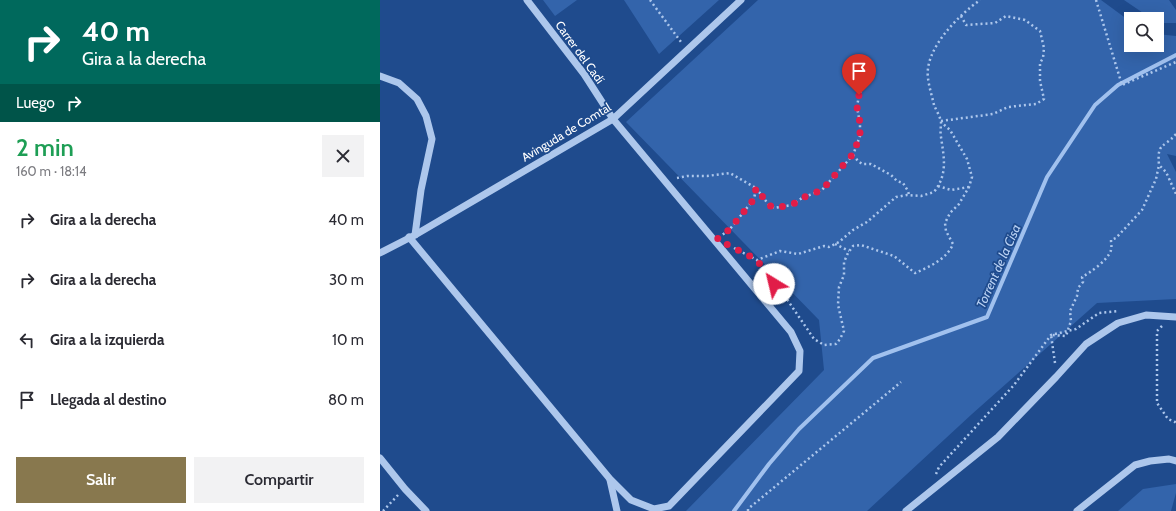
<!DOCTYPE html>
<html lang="es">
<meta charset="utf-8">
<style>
body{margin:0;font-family:Cabin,sans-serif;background:#f2f2f3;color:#2b2b33;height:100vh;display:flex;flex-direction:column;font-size:15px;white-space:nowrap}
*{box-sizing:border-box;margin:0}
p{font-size:13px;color:#7c7c81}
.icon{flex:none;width:22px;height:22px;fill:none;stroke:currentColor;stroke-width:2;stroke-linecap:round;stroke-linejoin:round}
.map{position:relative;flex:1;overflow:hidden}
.sheet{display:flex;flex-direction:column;background:#fff;width:380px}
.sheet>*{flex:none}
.guide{background:#00695c;color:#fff;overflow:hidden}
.fabs{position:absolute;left:744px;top:12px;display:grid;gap:8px}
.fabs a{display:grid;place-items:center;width:40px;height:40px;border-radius:0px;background:#fff;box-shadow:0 4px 16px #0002;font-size:20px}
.pin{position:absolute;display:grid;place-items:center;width:34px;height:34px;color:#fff;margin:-41px -17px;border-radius:50% 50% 50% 0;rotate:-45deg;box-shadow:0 0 4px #0007}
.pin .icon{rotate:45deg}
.me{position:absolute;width:44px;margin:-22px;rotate:324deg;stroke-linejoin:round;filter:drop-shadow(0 0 3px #0008)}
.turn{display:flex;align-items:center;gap:14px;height:84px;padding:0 16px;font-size:18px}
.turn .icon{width:52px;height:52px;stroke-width:2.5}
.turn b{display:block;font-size:28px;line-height:34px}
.then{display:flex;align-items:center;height:38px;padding:0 16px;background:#0003;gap:8px;font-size:15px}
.round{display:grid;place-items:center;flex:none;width:42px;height:42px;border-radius:0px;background:#f2f2f3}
.summary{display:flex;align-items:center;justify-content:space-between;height:68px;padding:0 16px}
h1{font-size:24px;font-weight:600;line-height:30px;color:#1e9e55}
.action{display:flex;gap:8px;margin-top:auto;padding:8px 16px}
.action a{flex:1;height:46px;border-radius:0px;background:#88784e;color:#fff;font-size:16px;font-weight:600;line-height:46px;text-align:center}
.action a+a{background:#f2f2f3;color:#2b2b33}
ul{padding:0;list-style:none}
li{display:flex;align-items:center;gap:12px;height:60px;padding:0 16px}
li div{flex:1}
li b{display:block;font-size:15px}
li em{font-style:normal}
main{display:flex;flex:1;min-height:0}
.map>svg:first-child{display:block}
.green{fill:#3364ab}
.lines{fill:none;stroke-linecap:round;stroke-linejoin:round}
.stream{stroke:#a1c1ee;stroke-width:4}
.path{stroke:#adc7ec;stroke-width:2.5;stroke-dasharray:2 3;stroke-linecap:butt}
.minor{stroke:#adc7ec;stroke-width:7}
.route{stroke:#e11d48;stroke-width:7;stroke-dasharray:0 12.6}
.labels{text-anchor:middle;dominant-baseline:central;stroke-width:3.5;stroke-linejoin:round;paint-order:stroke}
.street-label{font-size:12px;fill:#fff;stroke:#1f4b8d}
.water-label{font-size:13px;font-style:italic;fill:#b9d1f3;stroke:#1f4b8d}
</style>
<main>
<section class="sheet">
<div class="guide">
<div class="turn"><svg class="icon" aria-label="right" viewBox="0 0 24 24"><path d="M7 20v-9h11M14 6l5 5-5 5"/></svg><div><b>40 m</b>Gira a la derecha</div></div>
<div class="then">Luego<svg class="icon" aria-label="right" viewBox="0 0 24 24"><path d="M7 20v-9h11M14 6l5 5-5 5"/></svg></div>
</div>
<div class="summary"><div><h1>2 min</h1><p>160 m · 18:14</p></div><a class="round"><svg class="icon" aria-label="close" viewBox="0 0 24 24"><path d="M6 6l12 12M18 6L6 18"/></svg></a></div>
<ul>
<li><svg class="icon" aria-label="right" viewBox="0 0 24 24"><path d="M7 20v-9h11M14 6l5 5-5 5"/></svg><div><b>Gira a la derecha</b></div><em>40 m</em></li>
<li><svg class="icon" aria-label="right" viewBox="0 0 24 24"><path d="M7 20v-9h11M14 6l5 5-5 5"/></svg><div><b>Gira a la derecha</b></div><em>30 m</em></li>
<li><svg class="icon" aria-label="left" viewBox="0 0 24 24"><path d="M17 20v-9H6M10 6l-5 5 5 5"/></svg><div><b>Gira a la izquierda</b></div><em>10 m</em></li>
<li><svg class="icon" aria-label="arrive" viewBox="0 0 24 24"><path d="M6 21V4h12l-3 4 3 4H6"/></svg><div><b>Llegada al destino</b></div><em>80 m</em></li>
</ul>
<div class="action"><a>Salir</a><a>Compartir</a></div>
</section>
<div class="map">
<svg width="796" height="511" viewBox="0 0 796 511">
<rect width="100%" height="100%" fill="#1f4b8d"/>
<g class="green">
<polygon points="163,0 197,0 175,16"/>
<polygon points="244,0 339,0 279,54"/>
<polygon points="378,0 721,0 751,22 751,45 777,45 777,34 796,36 796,156 787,154 796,172 796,299 717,303 592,414 487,511 306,511 444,370 439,320 246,122"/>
<polygon points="744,0 789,0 796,10 796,23 778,23 777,19 772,19"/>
<polygon points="796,484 796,493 791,511 738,511 763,489"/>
</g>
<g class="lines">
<polyline class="stream" points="354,511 389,464 419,429 493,358 607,317 667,177 715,105 738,85 796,55"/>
<g class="path">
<polyline points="270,0 301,42"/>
<polyline points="716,0 742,85 796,62"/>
<polyline points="561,121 613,114 628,107 656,104 664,99 660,81 660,63 663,58 664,48 660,31 645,20 626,16 615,23 586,25 581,16"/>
<path d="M796,134C783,149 777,142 779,165L786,172L796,194"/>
<polyline points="473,155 478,161 482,164 491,164 511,175 517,181 523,183 528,191 529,195"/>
<polyline points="297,178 307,176 327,176 350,173 376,188 374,199 350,229 342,235"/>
<polyline points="558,186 571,190 589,187"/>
<polyline points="376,188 389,205 394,208 412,205 422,198 442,190 473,155 480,136 480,123 477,107 479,95 485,82"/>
<polyline points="455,244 469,251"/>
<path d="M354,248L377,260L400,251L418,254L444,246L449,247L459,242L473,230L487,222L516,197L527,195L541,196L554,192C568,174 564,158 561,137C560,132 561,127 561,122C560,116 556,110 554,105C552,96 549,87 548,78C544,49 579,15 600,0"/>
<path d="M377,260L394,284L400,289L434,339L444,345L456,344L460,339L464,331L458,305L459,287L464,275V262L468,253L473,246L481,245L514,256L535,273C549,267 567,259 573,244L566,231L565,223L570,213L579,204L589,187L592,177L587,159L570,130L561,122"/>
<polyline points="782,326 777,331 777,403 788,419 795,422 796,423"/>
<path d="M675,363L671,335L686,336L691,321L690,311L697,296L698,288L703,282L702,277C710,273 729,259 731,250C732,247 731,244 731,240L736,238L762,210L776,179L779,165"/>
<polyline points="556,474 559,467 634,385 671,335 696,329 719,313 739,311"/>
<polyline points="3,511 18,495"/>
<polyline points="368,511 368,509 521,382"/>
</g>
<g class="minor">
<polyline points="0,76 19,83 37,99 46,116 52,139 41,190 35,235"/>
<polyline points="29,237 230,479 251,500 274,509 289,506 419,371 420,351 411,332 233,119 204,74 147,0"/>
<polyline points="0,253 35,235 233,119 361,0"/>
<polyline points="0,458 25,489 46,511"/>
<polyline points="230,480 237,511"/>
<polyline points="526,511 618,437 676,377 706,344 738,323 766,315 796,317"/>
<polyline points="697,511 755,465 770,461 789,459 796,461"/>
</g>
</g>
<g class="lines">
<polyline class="route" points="394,284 377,260 337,239 350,229 374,199 376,188 389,205 394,208 412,205 422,198 442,190 473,154 480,136 480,123 477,107 479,95"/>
</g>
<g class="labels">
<g class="street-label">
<text transform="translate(200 52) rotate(54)">Carrer del Cadí</text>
<text transform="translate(186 132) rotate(-31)">Avinguda de Comtal</text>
</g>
<g class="water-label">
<text transform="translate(618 266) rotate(-66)">Torrent de la Cisa</text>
</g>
</g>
</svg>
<div class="fabs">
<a><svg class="icon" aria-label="search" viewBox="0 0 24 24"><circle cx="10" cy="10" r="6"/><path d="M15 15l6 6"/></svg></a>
</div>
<div class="pin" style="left:479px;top:95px;background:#d93025"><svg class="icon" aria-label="arrive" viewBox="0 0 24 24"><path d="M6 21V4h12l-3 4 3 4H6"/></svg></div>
<svg class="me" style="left:394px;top:284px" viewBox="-20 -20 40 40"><circle r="19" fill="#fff"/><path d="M0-13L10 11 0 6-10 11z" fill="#e11d48"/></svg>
</div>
</main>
